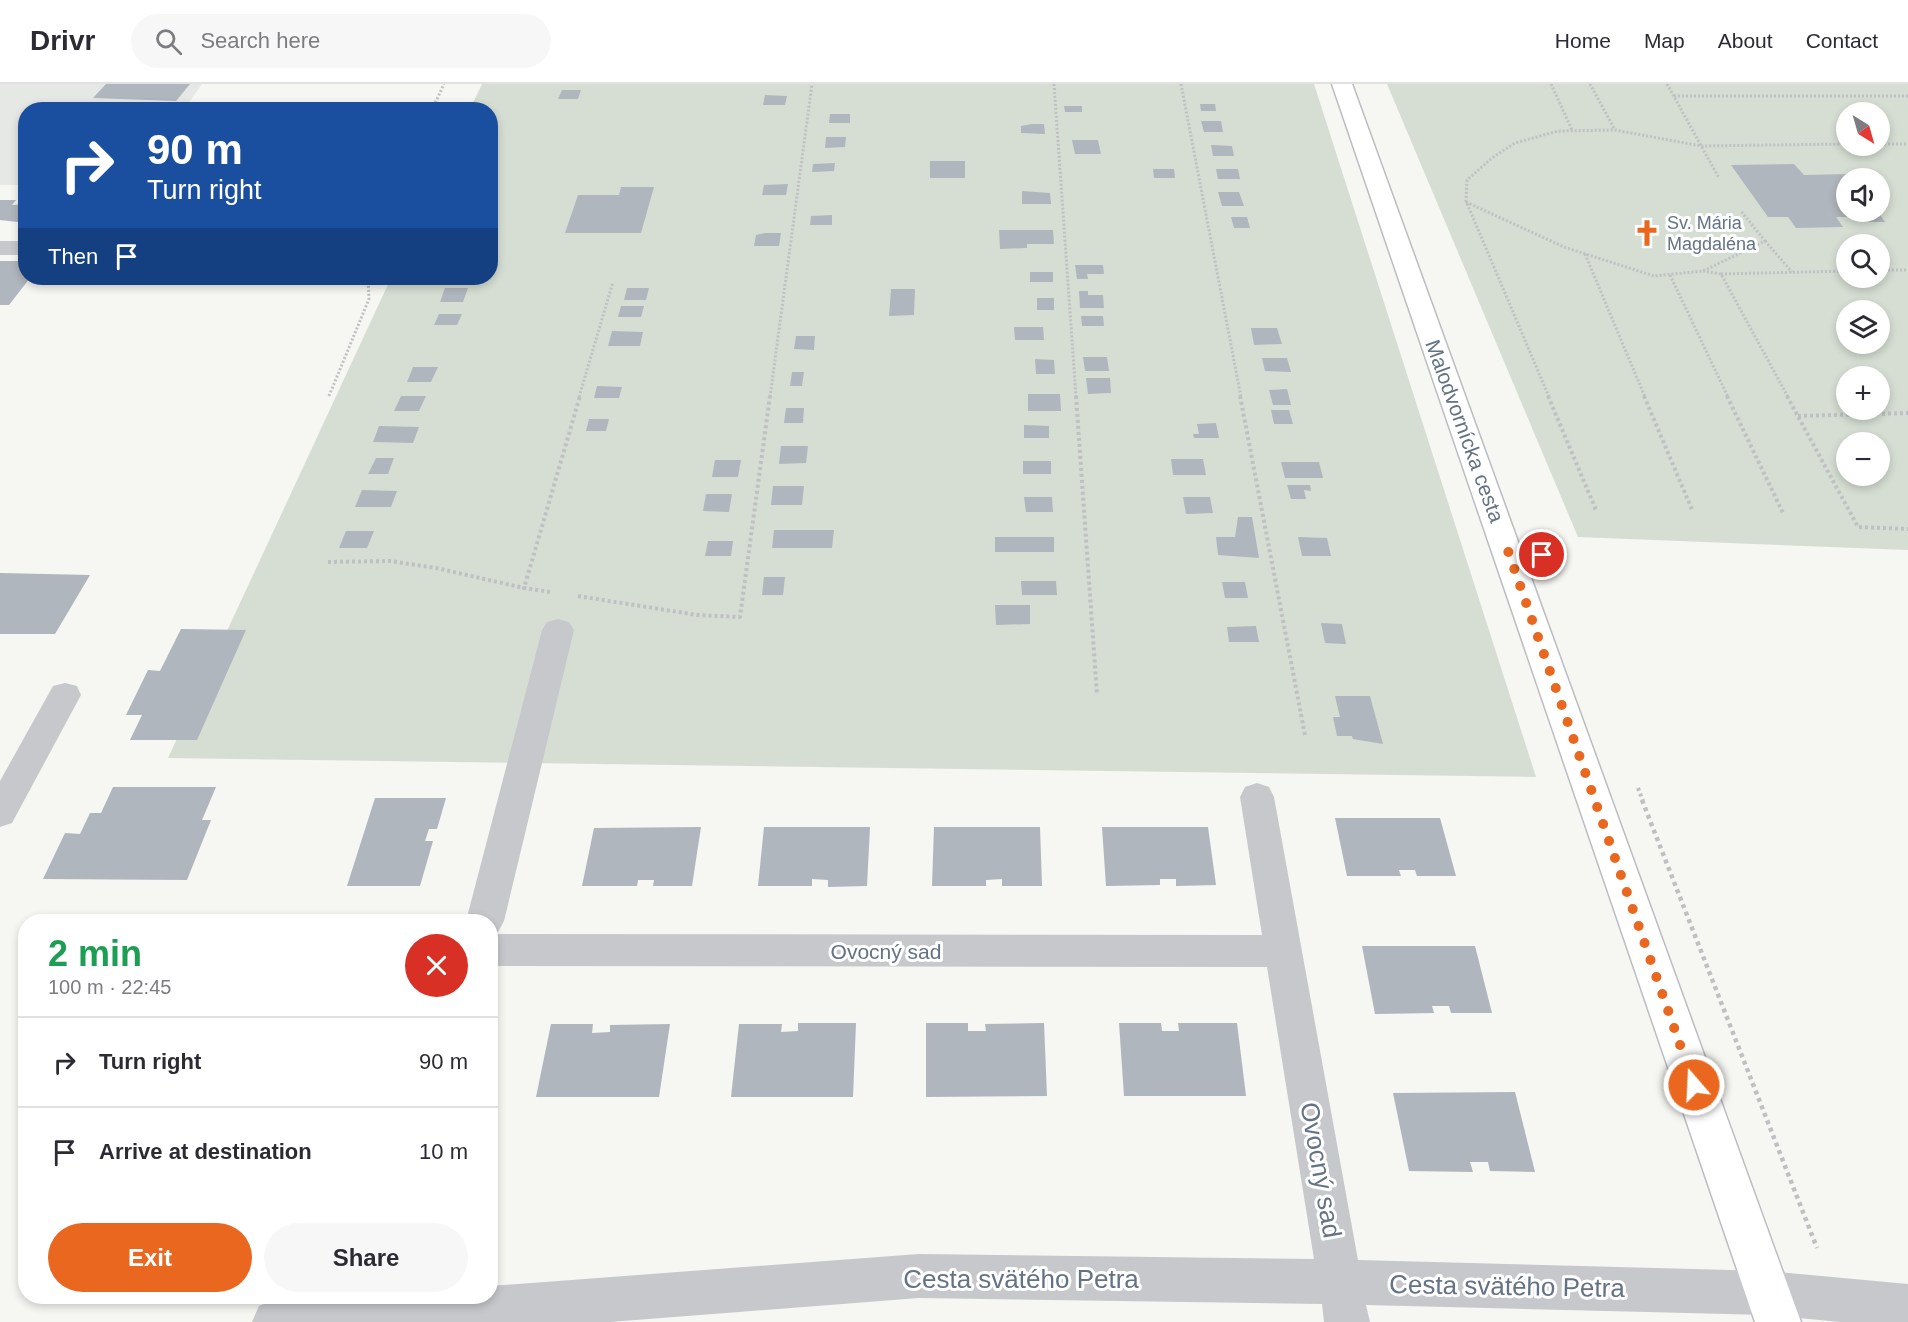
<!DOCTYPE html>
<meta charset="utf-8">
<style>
body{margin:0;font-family:Arial,sans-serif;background:#f7f7f7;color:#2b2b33;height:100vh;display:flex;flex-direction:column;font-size:22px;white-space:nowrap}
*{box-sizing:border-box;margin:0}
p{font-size:20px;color:#7c7c81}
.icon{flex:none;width:33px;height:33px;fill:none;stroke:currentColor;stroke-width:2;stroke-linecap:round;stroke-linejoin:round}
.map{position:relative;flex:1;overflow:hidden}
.side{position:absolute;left:18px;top:830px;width:480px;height:390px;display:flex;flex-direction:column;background:#fff;border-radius:24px;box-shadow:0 3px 9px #0003}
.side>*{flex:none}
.top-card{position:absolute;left:18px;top:18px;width:480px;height:183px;border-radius:24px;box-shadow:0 3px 9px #0003;background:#1a4fa0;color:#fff;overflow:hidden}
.needle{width:39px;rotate:143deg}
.fabs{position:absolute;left:1836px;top:18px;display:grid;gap:12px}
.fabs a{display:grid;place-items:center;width:54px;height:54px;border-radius:50%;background:#fff;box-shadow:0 3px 9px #0003;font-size:30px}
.pin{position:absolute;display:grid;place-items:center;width:51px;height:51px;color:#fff;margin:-26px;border:3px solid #fff;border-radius:50%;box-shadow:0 2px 6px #0007}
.me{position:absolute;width:66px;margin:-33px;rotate:341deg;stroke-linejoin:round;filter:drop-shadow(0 0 4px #0008)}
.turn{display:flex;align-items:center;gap:21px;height:126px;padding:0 30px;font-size:27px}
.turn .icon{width:78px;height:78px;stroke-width:2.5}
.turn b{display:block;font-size:42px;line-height:51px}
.then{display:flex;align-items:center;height:57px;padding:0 30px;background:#0003;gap:12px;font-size:22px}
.round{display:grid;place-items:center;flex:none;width:63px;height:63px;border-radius:32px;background:#f7f7f7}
.overview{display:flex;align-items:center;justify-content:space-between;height:102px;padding:0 30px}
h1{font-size:36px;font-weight:600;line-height:45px;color:#1e9e55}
.action{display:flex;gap:12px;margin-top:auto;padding:12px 30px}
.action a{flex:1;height:69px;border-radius:36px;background:#e9671f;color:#fff;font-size:24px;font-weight:600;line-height:69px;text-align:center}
.action a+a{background:#f7f7f7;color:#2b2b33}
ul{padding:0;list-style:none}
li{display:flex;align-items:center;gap:18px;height:90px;padding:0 30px;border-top:2px solid #e1e1e2}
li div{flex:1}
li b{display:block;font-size:22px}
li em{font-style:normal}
header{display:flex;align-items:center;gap:36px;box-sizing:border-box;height:84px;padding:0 30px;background:#fff;border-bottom:2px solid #e1e1e2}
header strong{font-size:28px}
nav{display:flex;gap:33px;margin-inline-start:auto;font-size:21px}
.search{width:420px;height:54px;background:#f7f7f7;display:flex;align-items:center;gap:15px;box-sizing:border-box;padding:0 21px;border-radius:33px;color:#7c7c81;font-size:22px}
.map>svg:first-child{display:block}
.built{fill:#e6e8e6}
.green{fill:#d6ded3;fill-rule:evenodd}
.building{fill:#b0b6bd}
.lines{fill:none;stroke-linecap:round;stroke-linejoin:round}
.secondary-casing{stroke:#babdc2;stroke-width:3}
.path-far2{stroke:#bfc0c3;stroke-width:3;stroke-dasharray:2 2;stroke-linecap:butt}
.path-far1{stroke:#bfc0c3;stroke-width:4;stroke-dasharray:3 3;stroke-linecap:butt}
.path{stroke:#bfc0c3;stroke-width:4.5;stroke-dasharray:4 4;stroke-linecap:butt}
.street{fill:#c6c8cc;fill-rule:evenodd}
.secondary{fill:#fff;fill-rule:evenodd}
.route{stroke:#e9671f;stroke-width:10;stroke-dasharray:0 18}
.labels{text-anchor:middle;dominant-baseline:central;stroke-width:6;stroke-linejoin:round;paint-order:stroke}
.far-poi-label{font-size:18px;fill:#647285;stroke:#fff;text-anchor:start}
.street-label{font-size:21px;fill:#647285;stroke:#fff}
.near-street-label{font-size:26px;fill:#647285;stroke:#fff}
</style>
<header>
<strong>Drivr</strong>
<div class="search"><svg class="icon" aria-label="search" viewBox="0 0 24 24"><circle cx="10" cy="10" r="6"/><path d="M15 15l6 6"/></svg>Search here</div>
<nav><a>Home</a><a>Map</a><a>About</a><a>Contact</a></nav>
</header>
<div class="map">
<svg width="1908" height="1238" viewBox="0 0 1908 1238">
<rect width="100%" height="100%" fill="#f6f6f2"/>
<polygon class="built" points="0,0 202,0 184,25 26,26 25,101 0,101"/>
<g class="green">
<polygon points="482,0 1314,0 1536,693 168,674 391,194 490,194 490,26 470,25"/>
<path d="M1387,0H1908V466L1578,453ZM1846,28H1880V62H1846ZM1846,94H1880V128H1846ZM1846,160H1880V194H1846ZM1846,226H1880V260H1846ZM1846,292H1880V326H1846ZM1846,358H1880V392H1846Z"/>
</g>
<g class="building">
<polygon points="106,0 190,0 176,17 93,14"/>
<polygon points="562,6 581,6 578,15 558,15"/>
<polygon points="765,11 787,12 785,21 763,21"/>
<polygon points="1200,20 1215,20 1216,27 1201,27"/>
<polygon points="1064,22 1082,22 1082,28 1065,28"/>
<polygon points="830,30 850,30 850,39 829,39"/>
<polygon points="1201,37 1221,37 1223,48 1204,48"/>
<polygon points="1032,40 1044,40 1045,50 1021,49 1021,42"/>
<polygon points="826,53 846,53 845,63 825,64"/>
<polygon points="1072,56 1098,56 1101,70 1075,70"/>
<polygon points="1211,61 1232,62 1234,72 1213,72"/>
<rect x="930" y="77" width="35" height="17"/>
<polygon points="835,79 834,87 812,88 813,80"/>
<polygon points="1794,80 1804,91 1849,90 1852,94 1846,94 1846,128 1878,128 1885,138 1865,138 1861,133 1836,133 1843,143 1796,144 1788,133 1768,133 1731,81"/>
<polygon points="1153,85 1174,85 1175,94 1154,94"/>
<polygon points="1216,85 1238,85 1240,95 1218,95"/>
<polygon points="788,100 786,111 762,111 764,101"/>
<polygon points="621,103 654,103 641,149 565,149 578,111 619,111"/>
<polygon points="1022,107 1050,109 1051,120 1022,120"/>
<polygon points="1218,108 1239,108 1244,122 1222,122"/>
<polygon points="0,116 16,116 12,121 26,120 26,139 0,136"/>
<polygon points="832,131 832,141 810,141 811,132"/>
<polygon points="1231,133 1247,133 1250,144 1234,144"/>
<polygon points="999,146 1053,146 1054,160 1027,160 1027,164 1000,165"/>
<polygon points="765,149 781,149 779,162 754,162 756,151"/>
<polygon points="0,177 26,177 26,194 30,194 9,221 0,221"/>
<polygon points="1075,181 1103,181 1104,190 1087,190 1088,195 1077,195"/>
<rect x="1030" y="188" width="23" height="10"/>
<polygon points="445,204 468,204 463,218 440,218"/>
<polygon points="627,204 649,204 646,216 624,216"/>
<polygon points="891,205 915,205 914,231 889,232"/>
<polygon points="1079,207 1088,207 1088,211 1103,211 1104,224 1080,224"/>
<rect x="1037" y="214" width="17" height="12"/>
<polygon points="621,222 644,222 641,233 618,233"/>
<polygon points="439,230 462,230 457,241 434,241"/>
<polygon points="1081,232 1103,232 1104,242 1082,242"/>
<polygon points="1014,243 1043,243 1044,256 1015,256"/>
<polygon points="1251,244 1277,244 1282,260 1254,261"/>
<polygon points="612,247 643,248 640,262 608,262"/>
<polygon points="796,252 815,252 814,266 794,265"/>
<polygon points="1083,273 1107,273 1109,287 1085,287"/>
<polygon points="1262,274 1287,274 1291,288 1265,287"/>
<polygon points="1035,275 1054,276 1055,290 1036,290"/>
<polygon points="413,283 438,283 431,298 407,298"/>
<polygon points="792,288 804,288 802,302 790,302"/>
<polygon points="1086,294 1110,294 1111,309 1088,310"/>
<polygon points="597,302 622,303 619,314 594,314"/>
<polygon points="1287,305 1291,321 1273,321 1269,306"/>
<polygon points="1028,310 1060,310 1061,327 1028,327"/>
<polygon points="401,312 426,312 419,327 394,327"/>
<polygon points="786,324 804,324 803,339 784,339"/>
<polygon points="1271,326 1289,326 1293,340 1274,340"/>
<polygon points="589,335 609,335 606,347 586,347"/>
<polygon points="1216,339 1219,354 1194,354 1193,350 1199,350 1197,340"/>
<polygon points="1024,341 1049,342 1049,354 1024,354"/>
<polygon points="379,342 419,343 413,359 373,358"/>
<polygon points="781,362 808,362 806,379 779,380"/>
<polygon points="376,374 394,374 388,390 368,390"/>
<polygon points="1171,375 1203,375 1206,391 1173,391"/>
<polygon points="715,376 741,376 738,393 712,393"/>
<rect x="1023" y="377" width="28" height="13"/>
<polygon points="1281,378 1319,378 1323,394 1285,394"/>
<polygon points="1287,401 1310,401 1311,407 1304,406 1306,415 1291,415"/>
<polygon points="773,402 804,402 802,421 771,421"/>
<polygon points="362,406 397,407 391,423 355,423"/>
<polygon points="706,410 732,410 729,428 703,427"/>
<polygon points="1024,413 1052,413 1053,428 1026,428"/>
<polygon points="1183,413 1210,413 1213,429 1186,430"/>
<polygon points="1238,433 1252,433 1259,474 1218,471 1216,453 1235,453"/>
<polygon points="774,446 834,446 832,464 772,464"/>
<polygon points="346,447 374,447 367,464 339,464"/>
<rect x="995" y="453" width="59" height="15"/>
<polygon points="1298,453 1327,454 1331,472 1302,472"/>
<polygon points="708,457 733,457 731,472 705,472"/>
<polygon points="0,489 90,491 55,550 0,550"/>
<polygon points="764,493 785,493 783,511 762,511"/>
<polygon points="1021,497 1056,497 1057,511 1022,511"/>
<polygon points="1222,498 1245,498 1248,514 1225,514"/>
<polygon points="995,521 1030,521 1030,540 996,541"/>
<polygon points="1321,539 1342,540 1346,560 1325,559"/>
<polygon points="1256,542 1259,558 1229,558 1227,543"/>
<polygon points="181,545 246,546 197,656 130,656 142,631 126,631 148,586 160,587"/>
<polygon points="1335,612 1370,612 1383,660 1353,655 1352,652 1337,652 1333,633 1340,633"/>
<polygon points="113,703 216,703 202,736 211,736 187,796 43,795 65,749 80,750 90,729 101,729"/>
<polygon points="375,714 446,714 437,745 429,745 425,757 433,757 420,802 347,802"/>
<polygon points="1335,734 1440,734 1456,792 1417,792 1415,786 1399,786 1401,792 1347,792"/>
<polygon points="701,743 692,802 653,802 654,796 638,796 637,802 582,802 594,744"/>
<polygon points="764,743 870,743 867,802 828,803 828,796 812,795 812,802 758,802"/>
<polygon points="934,743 1040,743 1042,802 1002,802 1002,795 986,796 986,802 932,802"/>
<polygon points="1102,743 1208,743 1216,801 1176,802 1176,795 1160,795 1160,801 1106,802"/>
<polygon points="1362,862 1475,862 1492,929 1451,929 1449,922 1432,922 1434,929 1375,930"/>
<polygon points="798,939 856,939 853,1013 731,1013 739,940 782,940 781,948 798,947"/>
<polygon points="926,939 968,939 968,947 986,947 985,940 1044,939 1047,1012 926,1013"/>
<polygon points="1119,939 1161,939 1162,947 1179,947 1178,939 1237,939 1246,1012 1124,1012"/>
<polygon points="551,940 593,940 592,949 610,948 610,941 670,940 659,1013 536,1013"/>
<polygon points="1515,1008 1535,1088 1490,1087 1488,1078 1470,1078 1473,1088 1409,1087 1393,1009"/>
</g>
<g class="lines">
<defs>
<polygon id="secondary" points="1332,0 1352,0 1801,1238 1755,1238"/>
</defs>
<use href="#secondary" class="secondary-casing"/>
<g class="path-far2">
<polyline points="1054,0 1076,313"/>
<polyline points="1181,0 1241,313"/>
<polyline points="1551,0 1572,46"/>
<polyline points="1590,0 1615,46"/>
<polyline points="1667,0 1719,94"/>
<polyline points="1674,12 1908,12"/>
<polyline points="432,26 444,0"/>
<polyline points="1880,60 1908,60"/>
<polyline points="1466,118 1564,163 1654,192 1703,187 1765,157 1741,127"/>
<polyline points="1765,157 1792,188"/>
<polyline points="1585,170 1645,313"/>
<polyline points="1880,186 1908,186"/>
<polyline points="1703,187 1721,190 1788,313"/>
<polyline points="1721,190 1846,187"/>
<polyline points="1670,191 1728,313"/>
<polyline points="329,312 369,215 368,194"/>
<polyline points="579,313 613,198"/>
<polyline points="770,313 812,0"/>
<polyline points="1549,313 1466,117 1467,96 1492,74 1515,59 1558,47 1615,46 1701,62 1846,60"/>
</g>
<g class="path-far1">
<polyline points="1076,312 1097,611"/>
<polyline points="1240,312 1305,651"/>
<polyline points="1548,312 1596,426"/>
<polyline points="1644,312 1693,428"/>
<polyline points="1727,312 1783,429"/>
<polyline points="1787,312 1858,443 1908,445"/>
<polyline points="1798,332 1908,329"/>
<polyline points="328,478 390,477 436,484 524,504"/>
<polyline points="550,508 524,504 580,312"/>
<polyline points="578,512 697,531 740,533 770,312"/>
<polyline points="1638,704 1643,717"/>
</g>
<polyline class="path" points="1642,716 1817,1164"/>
<g class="street">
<rect x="0" y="157" width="26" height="14"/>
<polygon points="558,535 569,538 574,546 504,837 498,848 494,850 1262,851 1240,713 1245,703 1257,699 1269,703 1274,713 1358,1176 1768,1187 1908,1200 1908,1238 1840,1238 1768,1231 1366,1221 1370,1238 1324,1238 1322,1220 919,1214 610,1238 252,1238 259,1222 275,1215 346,1212 490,1212 490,1202 919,1170 1314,1175 1267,883 490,882 490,837 466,837 542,546 547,538"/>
<polygon points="65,599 77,602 81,611 12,739 0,743 0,697 53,602"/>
</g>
<use href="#secondary" class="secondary"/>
</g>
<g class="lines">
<polyline class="route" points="1542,471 1533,467 1508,467 1694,1001"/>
</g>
<defs>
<symbol id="church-bare" viewBox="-9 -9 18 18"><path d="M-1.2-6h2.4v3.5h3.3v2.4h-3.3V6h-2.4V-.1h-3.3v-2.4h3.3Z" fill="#e9671f" stroke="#fff" stroke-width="2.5" paint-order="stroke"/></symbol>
</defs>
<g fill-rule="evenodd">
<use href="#church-bare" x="1628" y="130" width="38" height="38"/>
</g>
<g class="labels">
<g class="far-poi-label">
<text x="1667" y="139">Sv. Mária<tspan x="1667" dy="21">Magdaléna</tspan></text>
</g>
<g class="street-label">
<text transform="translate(1465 347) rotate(70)">Malodvornícka cesta</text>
<text x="886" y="867">Ovocný sad</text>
</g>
<g class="near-street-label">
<text transform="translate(1321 1086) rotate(80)">Ovocný sad</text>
<text x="1021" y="1195">Cesta svätého Petra</text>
<text transform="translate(1507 1202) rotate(1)">Cesta svätého Petra</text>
</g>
</g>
</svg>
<div class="fabs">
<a><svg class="needle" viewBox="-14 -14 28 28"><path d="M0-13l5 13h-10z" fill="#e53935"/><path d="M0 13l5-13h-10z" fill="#7c7c81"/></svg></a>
<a><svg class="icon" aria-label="sound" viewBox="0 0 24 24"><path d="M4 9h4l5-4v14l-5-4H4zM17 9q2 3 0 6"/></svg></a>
<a><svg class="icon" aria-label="search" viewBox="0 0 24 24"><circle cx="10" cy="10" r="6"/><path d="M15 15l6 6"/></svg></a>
<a><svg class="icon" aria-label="layers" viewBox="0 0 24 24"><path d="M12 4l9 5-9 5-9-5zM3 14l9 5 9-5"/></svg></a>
<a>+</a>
<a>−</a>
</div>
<div class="pin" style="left:1542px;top:471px;background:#d93025"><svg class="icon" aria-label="arrive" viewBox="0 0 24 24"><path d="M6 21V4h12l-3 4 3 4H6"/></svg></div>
<svg class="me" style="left:1694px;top:1001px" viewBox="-20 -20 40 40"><circle r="17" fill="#e9671f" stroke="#fff" stroke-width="3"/><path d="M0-11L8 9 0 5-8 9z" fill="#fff"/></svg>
<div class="top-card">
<div class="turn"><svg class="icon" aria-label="right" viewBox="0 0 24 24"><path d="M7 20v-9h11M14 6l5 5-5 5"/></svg><div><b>90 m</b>Turn right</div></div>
<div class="then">Then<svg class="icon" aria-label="arrive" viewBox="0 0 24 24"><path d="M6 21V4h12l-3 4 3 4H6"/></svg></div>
</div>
<section class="side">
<div class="overview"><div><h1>2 min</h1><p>100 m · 22:45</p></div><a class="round" style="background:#d93025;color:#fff"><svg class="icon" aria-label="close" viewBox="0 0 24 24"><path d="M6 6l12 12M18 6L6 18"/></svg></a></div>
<ul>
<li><svg class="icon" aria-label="right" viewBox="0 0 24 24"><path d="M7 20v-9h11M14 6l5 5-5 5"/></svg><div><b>Turn right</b></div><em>90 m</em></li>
<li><svg class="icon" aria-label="arrive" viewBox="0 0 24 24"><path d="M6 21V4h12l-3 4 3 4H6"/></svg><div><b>Arrive at destination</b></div><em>10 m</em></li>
</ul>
<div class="action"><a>Exit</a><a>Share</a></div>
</section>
</div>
